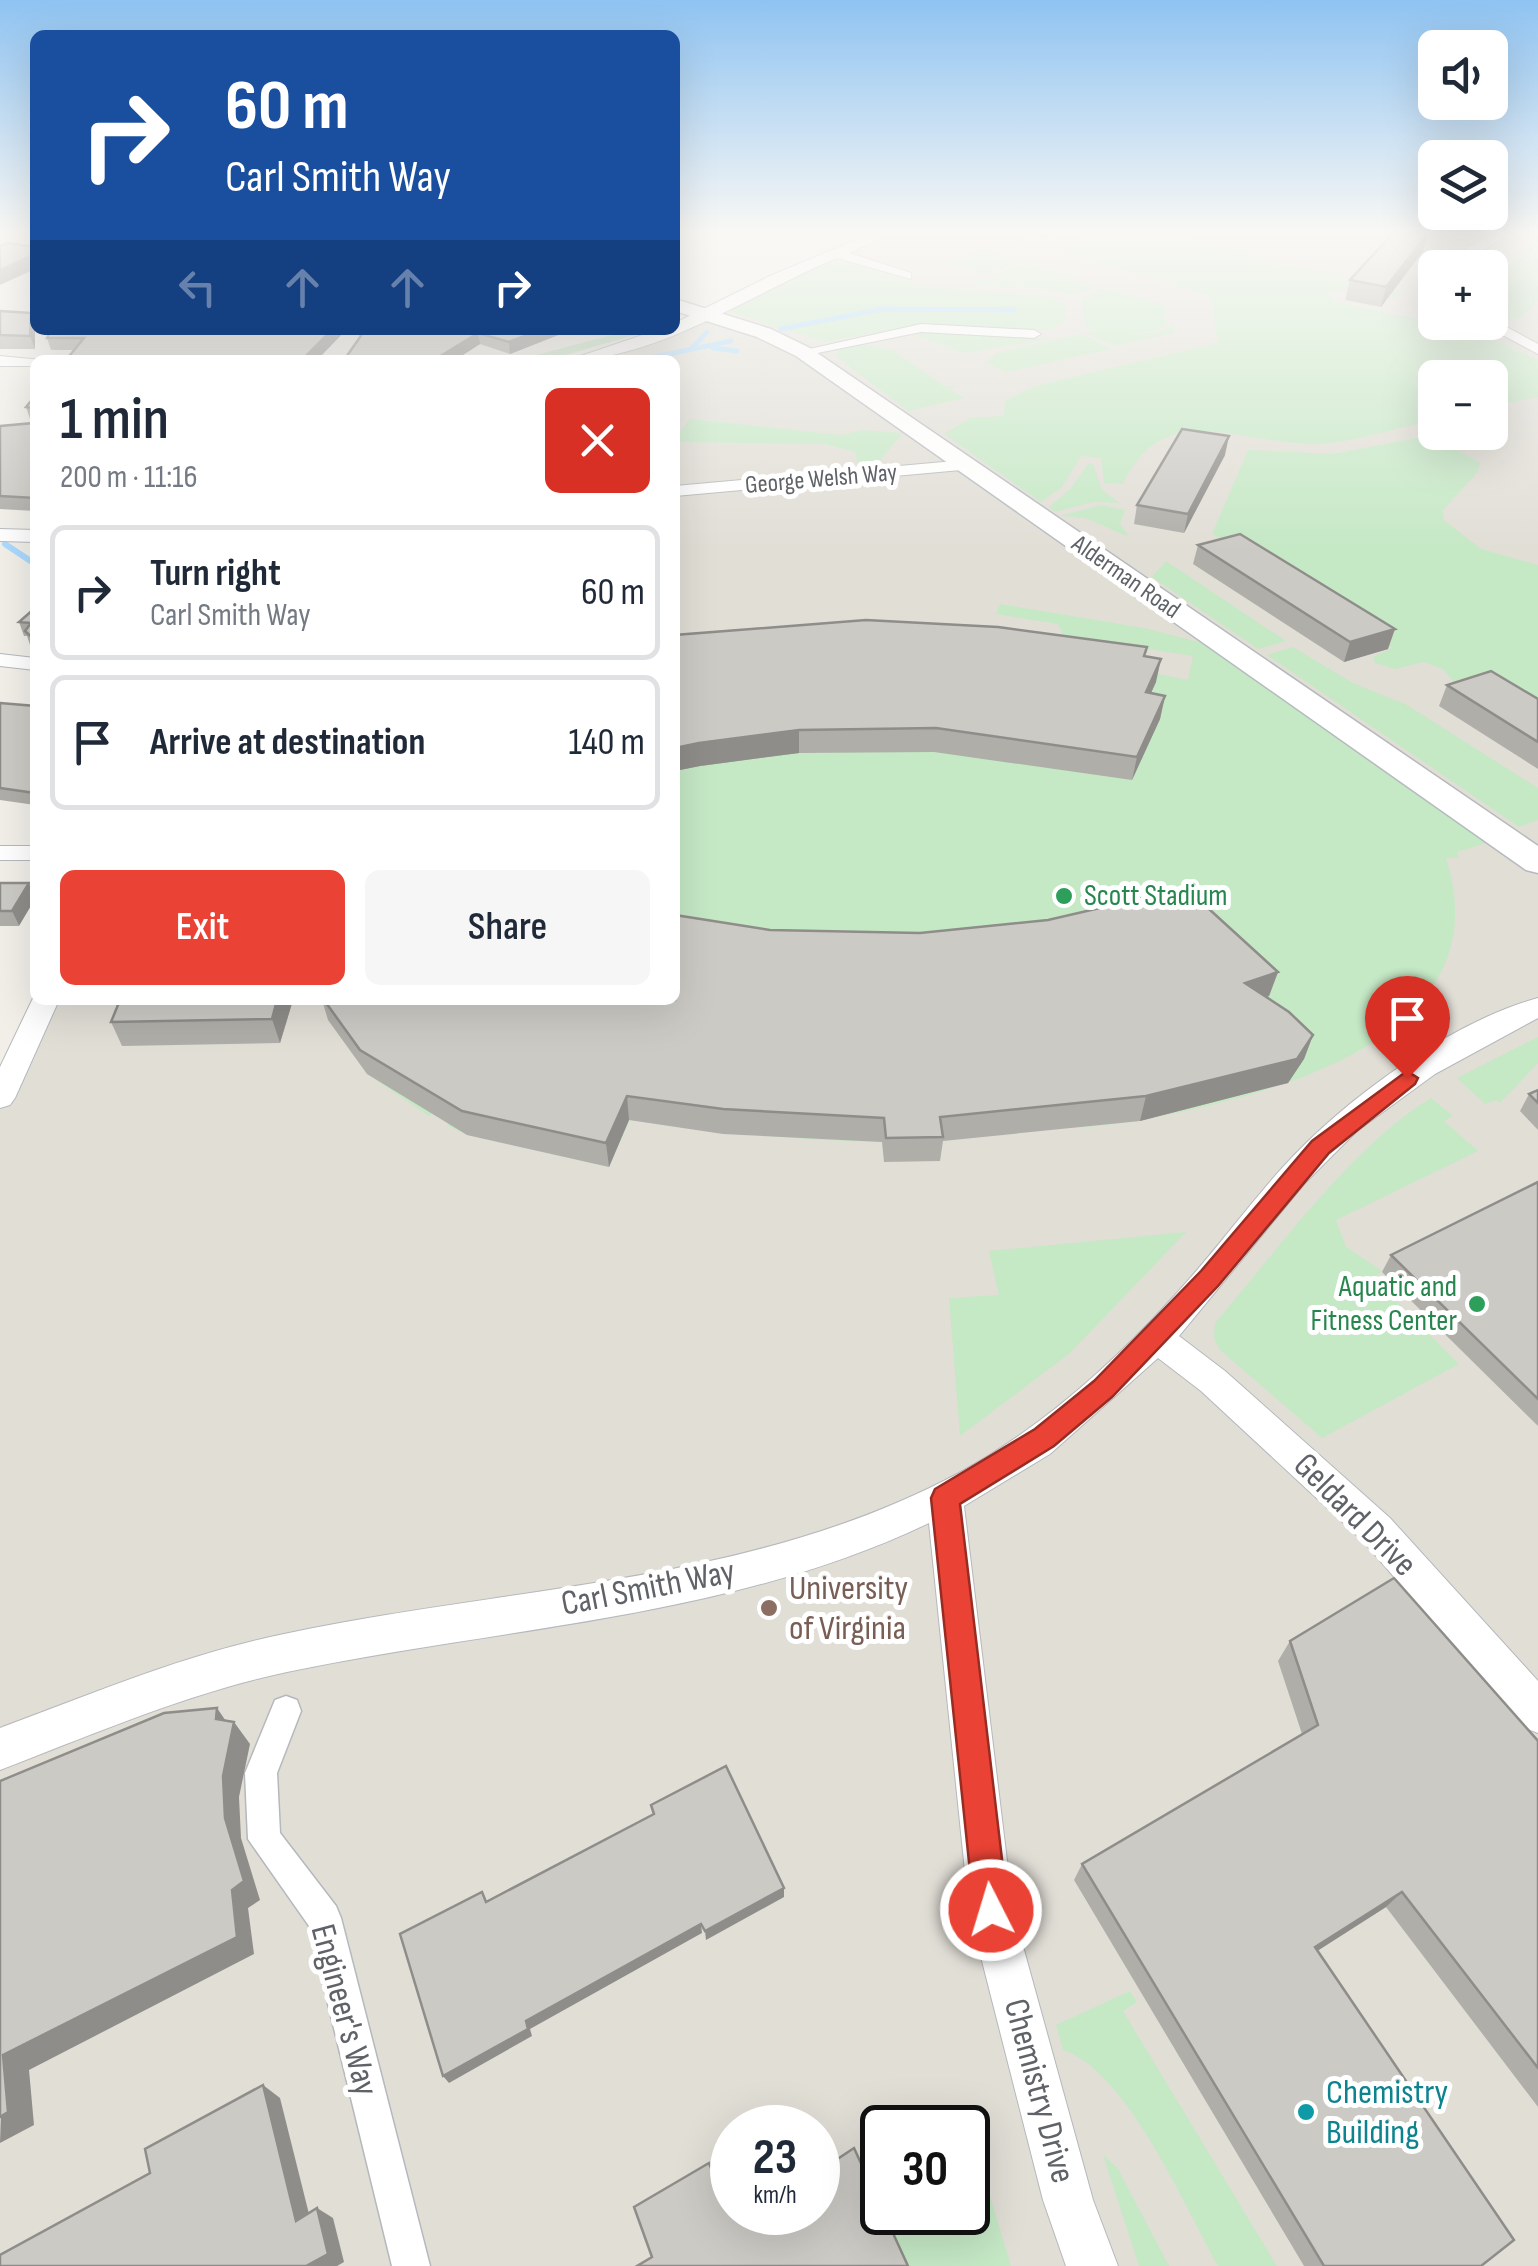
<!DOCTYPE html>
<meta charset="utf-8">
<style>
body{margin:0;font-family:"Sofia Sans Condensed",sans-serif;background:#f6f6f7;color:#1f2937;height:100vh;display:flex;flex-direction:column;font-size:38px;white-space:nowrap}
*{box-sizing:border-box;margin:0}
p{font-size:32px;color:#747a83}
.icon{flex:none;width:55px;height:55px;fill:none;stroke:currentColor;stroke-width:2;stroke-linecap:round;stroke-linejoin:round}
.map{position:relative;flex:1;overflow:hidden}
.panel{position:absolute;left:30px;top:355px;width:650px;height:650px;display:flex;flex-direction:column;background:#fff;border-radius:15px;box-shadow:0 10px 40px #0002}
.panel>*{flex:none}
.top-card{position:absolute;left:30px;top:30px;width:650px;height:305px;border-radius:15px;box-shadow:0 10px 40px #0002;background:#1a4fa0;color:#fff;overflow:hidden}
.controls{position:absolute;left:1418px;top:30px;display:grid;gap:20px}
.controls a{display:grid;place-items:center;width:90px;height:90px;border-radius:15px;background:#fff;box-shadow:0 10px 40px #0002;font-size:50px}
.speed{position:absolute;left:710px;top:2105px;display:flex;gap:20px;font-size:50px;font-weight:700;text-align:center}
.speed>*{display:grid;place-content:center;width:130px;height:130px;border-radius:50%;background:#fff;box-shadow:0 10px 40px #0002;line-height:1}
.speed small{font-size:25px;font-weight:400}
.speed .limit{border:5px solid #111;border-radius:15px;background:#fff;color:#111}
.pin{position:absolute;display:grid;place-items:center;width:85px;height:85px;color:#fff;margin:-102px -42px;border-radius:50% 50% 50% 0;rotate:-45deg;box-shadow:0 0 10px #0007}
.pin .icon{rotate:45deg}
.me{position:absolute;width:110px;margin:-55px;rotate:355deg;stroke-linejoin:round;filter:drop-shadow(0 0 8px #0008)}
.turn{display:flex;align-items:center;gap:35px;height:210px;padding:0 30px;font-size:45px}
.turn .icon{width:130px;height:130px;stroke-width:2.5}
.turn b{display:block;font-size:70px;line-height:85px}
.lanes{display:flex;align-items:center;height:95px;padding:0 30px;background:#0003;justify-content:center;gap:50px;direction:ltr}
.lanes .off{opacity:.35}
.round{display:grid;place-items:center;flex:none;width:105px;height:105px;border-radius:15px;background:#f6f6f7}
.head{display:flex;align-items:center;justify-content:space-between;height:170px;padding:0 30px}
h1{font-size:60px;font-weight:600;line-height:75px}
.primary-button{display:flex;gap:20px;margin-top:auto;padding:20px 30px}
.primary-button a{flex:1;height:115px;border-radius:15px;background:#ea4335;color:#fff;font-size:40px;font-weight:600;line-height:115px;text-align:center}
.primary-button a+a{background:#f6f6f7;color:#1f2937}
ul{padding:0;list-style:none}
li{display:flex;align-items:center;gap:30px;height:135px;margin:0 20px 15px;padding:0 10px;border:5px solid #e0e1e3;border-radius:15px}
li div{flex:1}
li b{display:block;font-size:38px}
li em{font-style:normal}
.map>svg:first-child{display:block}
.education{fill:#e1ded6;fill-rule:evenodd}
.green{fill:#c5e8c5}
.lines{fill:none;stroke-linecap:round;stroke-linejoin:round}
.stream-far1{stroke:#aadaff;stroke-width:5}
.stream{stroke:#aadaff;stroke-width:6}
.pedestrian-casing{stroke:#b5b8bc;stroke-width:3}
.minor-casing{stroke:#b5b8bc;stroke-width:2}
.tertiary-casing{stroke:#b5b8bc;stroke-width:2}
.secondary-casing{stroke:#b6babf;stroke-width:3}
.primary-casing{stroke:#f2c960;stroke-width:2}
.pedestrian{fill:#fff;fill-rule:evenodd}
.minor{fill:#fff;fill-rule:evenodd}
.tertiary{fill:#fff;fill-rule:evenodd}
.secondary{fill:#fff;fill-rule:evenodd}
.primary{fill:#fff2af;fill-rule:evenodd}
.wall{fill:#afaea9}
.shaded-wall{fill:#8f8d8a}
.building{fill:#cccac5;stroke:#8f8d8a;stroke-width:2.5}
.route{fill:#ea4335;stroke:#982c22;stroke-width:2.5}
.leisure-dot{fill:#2e9e5b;stroke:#fff;stroke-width:4}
.education-dot{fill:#8d6e63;stroke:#fff;stroke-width:4}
.culture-dot{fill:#0f9aa8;stroke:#fff;stroke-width:4}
.labels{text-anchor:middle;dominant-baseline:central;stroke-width:10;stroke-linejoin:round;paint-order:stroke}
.far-street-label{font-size:25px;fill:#5f6368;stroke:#fff}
.leisure-label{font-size:30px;fill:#27864d;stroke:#fff;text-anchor:start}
.near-street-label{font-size:35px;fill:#5f6368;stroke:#fff}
.near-education-label{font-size:35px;fill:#785e54;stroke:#fff;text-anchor:start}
.near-culture-label{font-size:35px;fill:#0d838f;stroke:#fff;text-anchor:start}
</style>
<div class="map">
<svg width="1538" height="2266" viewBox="0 0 1538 2266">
<rect width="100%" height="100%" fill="#f1efe8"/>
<path class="education" d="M851,233H1538V2266H0V1088L40,1000H675V360H576L675,330L871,238ZM1435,268H1490V322H1435ZM1435,378H1490V432H1435ZM732,2128H818V2212H732ZM882,2128H968V2212H882Z"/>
<g class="green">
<path d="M1099,233L1166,234L1242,251L1261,262L1344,274L1341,280L1404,292L1392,299L1344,290L1328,294L1336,302L1476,331L1538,360V397L1490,407V378H1435V420C1400,427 1364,439 1329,443C1253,452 1166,390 1123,484L1104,483L1101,458L1081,456L1062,487L1041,502L944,434L970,418L1004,416L1006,400L1036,386L1218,343L1211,296L1060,251Z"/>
<path d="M1538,242V301L1519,319L1499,317C1475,285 1511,258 1538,242Z"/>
<polygon points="984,251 1020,262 986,275 945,264"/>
<polygon points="831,261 847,262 921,286 1049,296 1065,304 1066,319 1051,330 923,323 825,342 729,311 727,308"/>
<polygon points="1026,263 1097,287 1074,295 1002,282 1019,288 969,284 987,277 999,282 991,276"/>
<polygon points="1102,288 1163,304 1167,313 1162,318 1169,322 1156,331 1105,331 1159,333 1173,325 1174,333 1114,346 1087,334 1099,330 1086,328 1082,299"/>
<polygon points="631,330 652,330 548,360 517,360"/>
<polygon points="945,332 1050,339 963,353 916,335"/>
<polygon points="1082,334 1111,349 1007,372 986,363 996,353"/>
<polygon points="858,343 894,351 944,386 956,387 949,389 964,398 908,411 837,357 839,349"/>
<polygon points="690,419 841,435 862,430 903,433 876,465 857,464 856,452 824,444 677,442 675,438"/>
<polygon points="1432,435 1480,463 1477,473 1443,510 1444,520 1481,549 1538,565 1538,721 1462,692 1443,669 1424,662 1395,669 1375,663 1373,657 1392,648 1212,534 1248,450 1333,454"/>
<polygon points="1089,463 1093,464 1102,490 1119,503 1093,502 1055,512 1049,507 1070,489"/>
<polygon points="1101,505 1125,510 1120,524 1129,537 1085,518 1060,516"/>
<polygon points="1166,561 1286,641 1258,649 1152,577"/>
<path d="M1000,604L1144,628L1211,645L1490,842L1457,852L1459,858H1446C1504,1040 1270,1095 1142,1120C1101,1128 1056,1128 1014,1131C969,1135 923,1143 878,1142C795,1140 712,1132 630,1120L609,1167L467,1135L447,1125L478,1095L459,1089L429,1116L367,1074L675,1000V660L1144,671L1188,680L1193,656L1064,636L1058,624L996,614Z"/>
<polygon points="1293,647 1353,683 1407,705 1538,788 1538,820 1519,827 1267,655"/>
<polygon points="1538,1037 1538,1063 1500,1103 1496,1100 1485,1104 1457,1078"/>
<path d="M1431,1098L1453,1116L1444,1121L1478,1151L1336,1220L1346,1247L1382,1271L1374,1278L1459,1364L1322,1438L1220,1350L1214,1338L1215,1323C1275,1253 1353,1145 1431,1098Z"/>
<polygon points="1186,1232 1070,1353 960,1436 949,1298 999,1295 989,1251"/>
<path d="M1130,1991L1137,2002L1123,2011L1277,2266H1218C1185,2207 1127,2071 1063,2050L1056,2025Z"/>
<polygon points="963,2106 1011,2266 907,2266 883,2213 968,2212 968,2128 925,2127"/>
<polygon points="1103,2155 1118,2169 1169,2266 1139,2266"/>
</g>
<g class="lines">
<g class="stream-far1">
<polyline points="781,329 882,309 1014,310"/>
<polyline points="713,348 737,351"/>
<polyline points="691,349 707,332"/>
<polyline points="640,360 731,341"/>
</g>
<polyline class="stream" points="5,544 35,564"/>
<defs>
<polygon id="pedestrian" points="286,1696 297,1700 301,1711 277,1773 280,1833 336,1906 341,1918 430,2266 392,2266 309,1926 248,1839 245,1773 275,1700"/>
<g id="minor">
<path d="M873,233H891L849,253L911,273V279L837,258C757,291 657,360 569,360L657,330H675V323L772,275Z"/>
<polygon points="1494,233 1510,233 1477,254 1465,268 1452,268 1467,248"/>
<polygon points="1490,318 1538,344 1538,354 1484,325"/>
<polygon points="921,324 1034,330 1041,334 1034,338 921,332 803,356 796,352"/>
<polygon points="0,356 42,360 35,360 35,366 0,366"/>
<polygon points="966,460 972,461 972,469 675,496 675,486"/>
<polygon points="0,529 35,530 35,542 0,541"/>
<polygon points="0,654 35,658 35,670 0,666"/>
<rect x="0" y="846" width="35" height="14"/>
<polygon points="35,994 35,1000 59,1000 15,1098 10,1105 0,1108 0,1067"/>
<path d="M1538,998V1018L1435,1074L1357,1131L1305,1183L1179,1336L1225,1371L1390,1518L1538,1681V1733L1523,1727L1364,1542L1201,1391L1158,1358L1050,1454L964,1506L1013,1910L1093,2200L1118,2266H1066L1043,2200L969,1910L929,1523C729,1619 501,1627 287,1672C188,1693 94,1734 0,1770V1728C94,1693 186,1654 284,1634C509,1586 753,1584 959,1473C1041,1428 1113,1364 1175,1295C1213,1254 1246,1208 1283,1167C1344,1100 1450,1022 1538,998Z"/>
</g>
<polygon id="tertiary" points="0,233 35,236 35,242 0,242"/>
<polygon id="secondary" points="675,299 771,329 810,348 1538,846 1538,873 1526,870 796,356 757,337 675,311"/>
<polygon id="primary" points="26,233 35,233 35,244 0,256 0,243"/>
</defs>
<use href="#pedestrian" class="pedestrian-casing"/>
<use href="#minor" class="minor-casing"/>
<use href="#tertiary" class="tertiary-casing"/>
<use href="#secondary" class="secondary-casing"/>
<use href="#primary" class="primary-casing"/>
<use href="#pedestrian" class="pedestrian"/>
<use href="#minor" class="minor"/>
<use href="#tertiary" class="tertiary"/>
<use href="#secondary" class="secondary"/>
<use href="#primary" class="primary"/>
</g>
<g class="wall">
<polygon points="1021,233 1056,233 1045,239"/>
<polygon points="1428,233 1423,251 1381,307 1345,300 1350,280"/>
<polygon points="0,311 31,313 35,324 35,349 0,349"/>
<polygon points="346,330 317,360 66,360 74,350 51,350 47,338"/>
<polygon points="353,330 571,330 510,354 480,344 455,360 344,360 361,337"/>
<polygon points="35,396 35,511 0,509 0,426 33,423 33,420 30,419 26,407"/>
<polygon points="1225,455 1184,533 1134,524 1137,505"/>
<polygon points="1198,545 1388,649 1344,662 1193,564"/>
<polygon points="35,608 35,649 30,645 27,636 24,636 19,622"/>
<polygon points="675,635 1144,656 1156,682 1151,693 1165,696 1160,719 1132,780 934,752 799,753 700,766 675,771"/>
<polygon points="1447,685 1538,699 1538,769 1439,706"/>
<polygon points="0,703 35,706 35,805 0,800"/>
<polygon points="0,883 19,926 0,926"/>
<polygon points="770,930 1278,972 1269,996 1266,997 1313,1035 1304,1059 1288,1083 1140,1121 943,1141 940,1161 884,1162 882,1142 723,1134 629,1120 609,1167 467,1135 367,1074 328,1020 322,1000 675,1000"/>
<polygon points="120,1000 293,1000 280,1043 122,1046 111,1022"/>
<polygon points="1538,1090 1538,1130 1520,1111 1529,1094"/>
<polygon points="1538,1182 1538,1426 1382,1272 1391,1255"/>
<polygon points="1290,1641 1538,1741 1538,2107 1386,1907 1317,1951 1481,2266 1304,2266 1074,1880 1082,1864 1302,1734 1278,1661"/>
</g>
<g class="shaded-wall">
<polygon points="1428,233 1423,251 1381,307 1386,287"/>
<polygon points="35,254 35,269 0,285 0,270"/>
<polygon points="31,313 35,324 35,349 30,336"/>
<polygon points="332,330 346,330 317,360 302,360"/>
<polygon points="540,330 571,330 510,354 509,342"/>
<polygon points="478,333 480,344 455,360 434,360"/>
<polygon points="1229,436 1225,455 1184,533 1188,514"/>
<polygon points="1395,629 1388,649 1344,662 1350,642"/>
<polygon points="1161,659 1156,682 1141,715 1146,692"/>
<polygon points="1165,696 1160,719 1132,780 1137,757"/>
<polygon points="799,730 799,753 700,766 675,771 675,748 699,743"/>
<polygon points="29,883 35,899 19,926 12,911"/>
<polygon points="1278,972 1269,996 1237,1008 1245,983"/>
<polygon points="277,1000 293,1000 280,1043 272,1019"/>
<polygon points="1313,1035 1304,1059 1288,1083 1140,1121 1146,1096"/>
<polygon points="627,1096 629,1120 609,1167 606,1143"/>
<polygon points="217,1708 232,1730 234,1722 250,1744 239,1797 241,1838 260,1900 248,1908 254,1954 29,2070 34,2125 0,2143 3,2055 225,1818 216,1719"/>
<polygon points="784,1888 784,1897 706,1940 705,1931"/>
<polygon points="1402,1892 1386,1907 1300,1962 1315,1947"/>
<polygon points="701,1924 702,1933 530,2029 532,2036 449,2083 443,2076 526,2021"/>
<polygon points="263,2085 280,2098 313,2230 296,2221"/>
<polygon points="317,2208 333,2218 344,2262 337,2266 306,2266"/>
</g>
<g class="building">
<polygon points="1393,233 1428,233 1386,287 1350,280"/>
<polygon points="8,243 35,247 35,254 0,270 0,246"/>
<polygon points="0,311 31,313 30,336 0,335"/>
<polygon points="51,330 332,330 302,360 66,360 84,338 47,338"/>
<polygon points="365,330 540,330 509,342 478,333 434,360 344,360"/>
<polygon points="35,396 35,498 0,496 0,426 33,423 33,408 26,407"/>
<polygon points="1182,429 1229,436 1188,514 1137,505"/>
<polygon points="1240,534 1395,629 1350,642 1198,545"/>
<polygon points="35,608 35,640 25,631 31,623 19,622"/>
<polygon points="866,620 998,627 1147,647 1144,656 1161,659 1146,692 1165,696 1137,757 936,728 799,730 699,743 675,748 675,635"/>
<polygon points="1491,671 1538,699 1538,742 1447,685"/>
<polygon points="0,703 35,706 35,793 0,788"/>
<polygon points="0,883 29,883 12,911 0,911"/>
<polygon points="1186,888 1278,972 1245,983 1289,1012 1313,1035 1297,1059 1146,1096 940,1117 943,1137 886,1138 884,1118 723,1109 627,1096 606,1143 462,1111 360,1050 324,1000 675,1000 675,915 770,930 920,933 1048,920"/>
<polygon points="120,1000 277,1000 272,1019 111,1022"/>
<polygon points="1538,1090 1538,1103 1529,1094"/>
<polygon points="1538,1182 1538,1399 1391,1255"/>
<polygon points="1394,1578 1538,1741 1538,2068 1402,1892 1315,1947 1514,2240 1481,2266 1324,2266 1082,1864 1318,1725 1290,1641"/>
<polygon points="217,1708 216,1719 234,1722 223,1776 225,1818 244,1881 232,1890 237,1937 3,2055 8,2112 0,2117 0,1781 164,1713"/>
<polygon points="726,1766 784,1888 705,1931 701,1924 526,2021 528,2029 443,2076 400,1934 482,1892 486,1902 654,1814 651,1805"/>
<polygon points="263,2085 296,2221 317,2208 328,2254 306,2266 0,2266 0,2255 150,2173 145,2149"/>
<polygon points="854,2148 908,2266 637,2266 652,2257 634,2207 709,2163 716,2181 732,2171 732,2212 818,2212 818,2172"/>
</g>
<linearGradient id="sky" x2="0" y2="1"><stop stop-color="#8fc3f1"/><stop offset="0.42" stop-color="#f9f8f5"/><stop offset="1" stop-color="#f9f8f5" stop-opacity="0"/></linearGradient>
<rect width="1538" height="551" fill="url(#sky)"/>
<polygon class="route" points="1407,1071 1418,1078 1415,1084 1329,1153 1218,1286 1112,1397 1054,1446 960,1504 1008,1910 1003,1922 991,1927 979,1922 974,1910 931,1498 935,1489 1035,1429 1094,1381 1201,1271 1312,1141"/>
<g class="leisure-dot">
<circle cx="1064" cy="896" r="10"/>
<circle cx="1477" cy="1304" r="10"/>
</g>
<circle class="education-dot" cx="769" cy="1608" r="10"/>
<circle class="culture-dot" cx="1306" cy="2112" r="10"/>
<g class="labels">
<g class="far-street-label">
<text transform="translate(821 479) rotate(-5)">George Welsh Way</text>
<text transform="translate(1126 577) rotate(35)">Alderman Road</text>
</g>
<g class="leisure-label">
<text x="1084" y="896">Scott Stadium</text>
<text x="1457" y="1287" text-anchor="end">Aquatic and<tspan x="1457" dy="34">Fitness Center</tspan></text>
</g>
<g class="near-street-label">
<text transform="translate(1355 1515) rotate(45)">Geldard Drive</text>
<text transform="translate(648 1588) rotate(-11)">Carl Smith Way</text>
<text transform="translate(344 2010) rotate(75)">Engineer's Way</text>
<text transform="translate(1039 2091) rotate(75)">Chemistry Drive</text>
</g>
<g class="near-education-label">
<text x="789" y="1588">University<tspan x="789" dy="40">of Virginia</tspan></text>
</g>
<g class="near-culture-label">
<text x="1326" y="2092">Chemistry<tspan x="1326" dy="40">Building</tspan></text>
</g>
</g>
</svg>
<div class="controls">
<a><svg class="icon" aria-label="sound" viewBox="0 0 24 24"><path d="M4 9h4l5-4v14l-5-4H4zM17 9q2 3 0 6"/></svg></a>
<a><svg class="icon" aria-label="layers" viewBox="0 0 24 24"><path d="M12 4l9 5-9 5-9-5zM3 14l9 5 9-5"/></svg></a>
<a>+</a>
<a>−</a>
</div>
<div class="speed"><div>23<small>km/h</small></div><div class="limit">30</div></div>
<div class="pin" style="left:1407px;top:1078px;background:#d93025"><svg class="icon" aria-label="arrive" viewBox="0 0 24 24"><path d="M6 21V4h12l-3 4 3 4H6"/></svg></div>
<svg class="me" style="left:991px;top:1910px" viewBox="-20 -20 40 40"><circle r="17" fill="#ea4335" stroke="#fff" stroke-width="3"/><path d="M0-11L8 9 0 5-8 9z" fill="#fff"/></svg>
<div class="top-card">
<div class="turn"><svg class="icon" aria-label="right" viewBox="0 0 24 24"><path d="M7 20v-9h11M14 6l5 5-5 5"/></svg><div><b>60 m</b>Carl Smith Way</div></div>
<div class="lanes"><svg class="icon off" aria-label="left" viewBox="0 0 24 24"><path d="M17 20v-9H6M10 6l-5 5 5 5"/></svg><svg class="icon off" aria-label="ahead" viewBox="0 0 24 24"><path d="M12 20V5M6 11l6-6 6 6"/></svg><svg class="icon off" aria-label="ahead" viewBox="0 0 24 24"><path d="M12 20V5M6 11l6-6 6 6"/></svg><svg class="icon" aria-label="right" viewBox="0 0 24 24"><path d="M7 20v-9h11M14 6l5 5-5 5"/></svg></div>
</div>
<section class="panel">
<div class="head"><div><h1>1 min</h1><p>200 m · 11:16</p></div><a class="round" style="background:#d93025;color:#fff"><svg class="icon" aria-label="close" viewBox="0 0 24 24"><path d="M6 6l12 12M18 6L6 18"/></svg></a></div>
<ul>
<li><svg class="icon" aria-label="right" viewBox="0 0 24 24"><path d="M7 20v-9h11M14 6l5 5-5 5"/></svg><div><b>Turn right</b><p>Carl Smith Way</p></div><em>60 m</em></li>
<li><svg class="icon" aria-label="arrive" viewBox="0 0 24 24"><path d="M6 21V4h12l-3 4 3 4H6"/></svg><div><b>Arrive at destination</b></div><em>140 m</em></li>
</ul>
<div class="primary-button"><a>Exit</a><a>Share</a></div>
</section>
</div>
